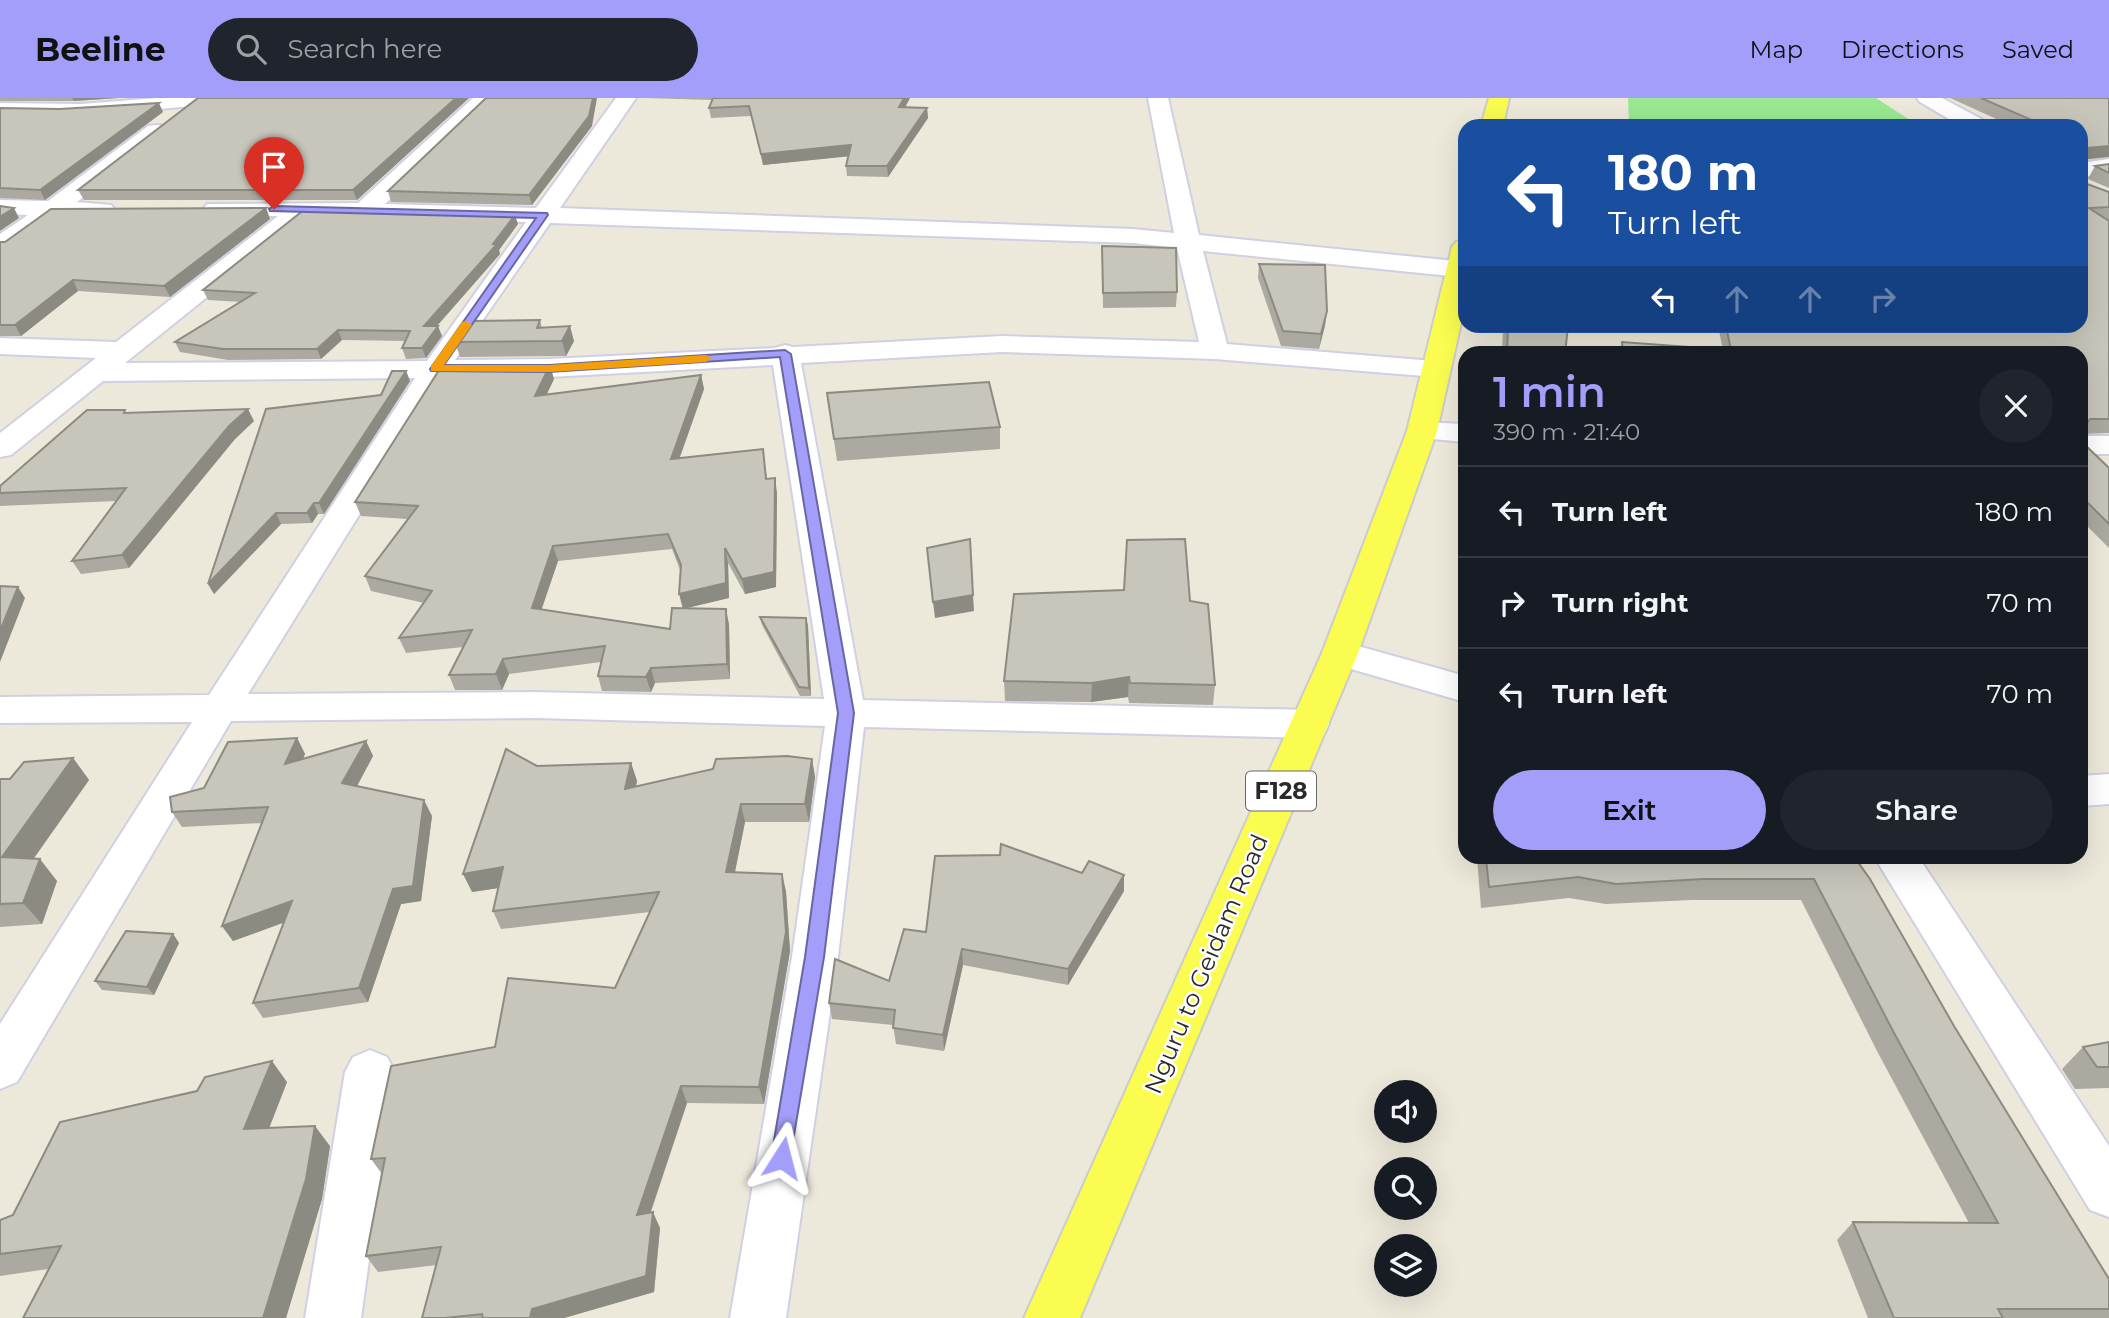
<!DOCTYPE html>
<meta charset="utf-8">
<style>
body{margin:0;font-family:Montserrat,sans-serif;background:#20242c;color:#f1f3f6;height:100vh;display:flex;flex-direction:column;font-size:26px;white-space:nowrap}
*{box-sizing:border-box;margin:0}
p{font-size:23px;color:#9ea1a6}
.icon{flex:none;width:38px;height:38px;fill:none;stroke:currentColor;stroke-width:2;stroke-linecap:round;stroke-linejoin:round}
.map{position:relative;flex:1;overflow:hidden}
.panel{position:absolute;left:1458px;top:248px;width:630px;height:518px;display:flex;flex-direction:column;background:#171b24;border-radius:21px;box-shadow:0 7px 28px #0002}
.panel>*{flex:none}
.top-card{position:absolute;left:1458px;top:21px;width:630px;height:214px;border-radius:21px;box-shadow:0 7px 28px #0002;background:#1a4fa0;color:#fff;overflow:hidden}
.tools{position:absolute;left:1374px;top:982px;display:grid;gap:14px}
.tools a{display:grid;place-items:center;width:63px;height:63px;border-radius:50%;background:#171b24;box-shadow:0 7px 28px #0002;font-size:35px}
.pin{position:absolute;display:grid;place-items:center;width:60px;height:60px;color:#fff;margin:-72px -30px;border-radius:50% 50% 50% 0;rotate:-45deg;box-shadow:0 0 7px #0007}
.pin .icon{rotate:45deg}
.me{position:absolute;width:77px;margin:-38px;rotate:9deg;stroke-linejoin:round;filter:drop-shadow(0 0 5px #0008)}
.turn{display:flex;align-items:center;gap:24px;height:147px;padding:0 35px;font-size:32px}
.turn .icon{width:91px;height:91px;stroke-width:2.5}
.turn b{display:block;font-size:49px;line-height:60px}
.lanes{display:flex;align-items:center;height:66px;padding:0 35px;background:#0003;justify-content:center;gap:35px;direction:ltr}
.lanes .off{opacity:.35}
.round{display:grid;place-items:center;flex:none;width:74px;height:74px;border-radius:37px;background:#20242c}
.headline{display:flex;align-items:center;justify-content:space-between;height:119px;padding:0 35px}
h1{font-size:42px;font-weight:600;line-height:52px;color:#a29efa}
.button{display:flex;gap:14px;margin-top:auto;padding:14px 35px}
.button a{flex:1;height:80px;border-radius:42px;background:#a29efa;color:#111;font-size:28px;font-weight:600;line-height:80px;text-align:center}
.button a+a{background:#20242c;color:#f1f3f6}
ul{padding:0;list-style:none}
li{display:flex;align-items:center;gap:21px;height:91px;padding:0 35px;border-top:2px solid #363941}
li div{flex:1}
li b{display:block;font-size:26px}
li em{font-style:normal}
header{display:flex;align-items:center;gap:42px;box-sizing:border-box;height:98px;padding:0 35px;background:#a29efa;color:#111}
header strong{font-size:33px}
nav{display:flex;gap:38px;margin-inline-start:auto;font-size:24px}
.search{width:490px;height:63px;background:#20242c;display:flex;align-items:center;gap:18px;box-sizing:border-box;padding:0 24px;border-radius:38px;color:#9ea1a6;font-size:26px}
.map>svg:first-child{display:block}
.green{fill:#9ae892}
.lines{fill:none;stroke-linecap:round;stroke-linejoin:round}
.minor-casing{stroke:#d0cfe4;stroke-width:4}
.tertiary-casing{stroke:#d0cfe4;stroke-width:4}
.primary-casing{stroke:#ccc;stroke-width:4}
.minor{fill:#fff;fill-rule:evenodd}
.tertiary{fill:#fff;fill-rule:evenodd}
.primary{fill:#fafc50;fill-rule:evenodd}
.wall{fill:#acaaa0;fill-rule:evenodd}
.shaded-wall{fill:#8c8b82}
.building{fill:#c8c6ba;stroke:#8c8b82;stroke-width:2}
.route{fill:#a29efa;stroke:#6967a2;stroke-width:2}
.slow{fill:#f59e0b}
.labels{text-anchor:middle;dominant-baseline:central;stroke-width:5;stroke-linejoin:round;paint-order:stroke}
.shield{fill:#fff;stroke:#696969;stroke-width:2}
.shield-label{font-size:23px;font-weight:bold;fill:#292929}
.street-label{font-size:24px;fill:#292929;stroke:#fff}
</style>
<header>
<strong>Beeline</strong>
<div class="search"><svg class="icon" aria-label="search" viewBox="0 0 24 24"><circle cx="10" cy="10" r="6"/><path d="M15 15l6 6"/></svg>Search here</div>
<nav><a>Map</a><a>Directions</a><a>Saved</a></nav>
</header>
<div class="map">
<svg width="2109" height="1220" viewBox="0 0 2109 1220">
<rect width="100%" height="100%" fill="#ede9da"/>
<polygon class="green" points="1628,0 1876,0 1919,28 1629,28"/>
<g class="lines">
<defs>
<g id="minor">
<polygon points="157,0 225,0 222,4 215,6 81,18 0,17 0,5 81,6"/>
<path d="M473,0H495L385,106L536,110L616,0H636L560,110L1133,131L1174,135L1148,0H1168L1199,137L1465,164V178L1460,179L1203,153L1227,246L1446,264L1450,270L1446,276L1436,279L1215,261L1002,254L801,265L863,602L1310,612L1324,616L1329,626L1324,636L1310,640L864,629L838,859L786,1220H730L792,859L825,628L535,620L231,623L17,984L0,991V926L192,624L0,625V599L209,597L415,280L103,283L11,357L0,359V335L96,260L0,256V240L116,244L278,118H215L207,116L203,111L207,106L358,105ZM308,118L526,124L427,263L125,265ZM550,125L1133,145L1177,150L1199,244L1002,238L793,249L785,247L775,250L549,261L455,262ZM773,267L824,601L535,594L248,596L444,280L549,279Z"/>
<polygon points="1917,0 1942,0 1985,23 1988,28 1961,28 1920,4"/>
<polygon points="156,27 164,28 167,33 164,38 77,104 111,107 115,112 111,117 58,118 9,152 0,154 0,136 28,117 0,116 0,102 48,103 148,28"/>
<polygon points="2109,61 2109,75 2081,79 2081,65"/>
<polygon points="1340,543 1465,578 1465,604 1327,564 1322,555 1327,546"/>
<polygon points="2109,676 2109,706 2081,708 2081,678"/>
<polygon points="1875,760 1919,760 2109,1048 2109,1119 2090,1112"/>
<polygon points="370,952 387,959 395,974 361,1220 305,1220 345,974 353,959"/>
</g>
<g id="tertiary">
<polygon points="1422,324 1465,326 1465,344 1411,339 1407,333 1411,327"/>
<rect x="2081" y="338" width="28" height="18"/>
</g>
<g id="primary">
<polygon points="1489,0 1509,0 1503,28 1481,28"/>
<polygon points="1465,142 1465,207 1437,333 1358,555 1080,1220 1024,1220 1322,555 1407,333 1452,149 1456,144"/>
</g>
</defs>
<use href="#minor" class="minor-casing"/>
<use href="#tertiary" class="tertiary-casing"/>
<use href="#primary" class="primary-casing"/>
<use href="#minor" class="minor"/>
<use href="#tertiary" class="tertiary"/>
<use href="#primary" class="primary"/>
</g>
<g class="wall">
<polygon points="0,0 118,0 74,3 0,3"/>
<polygon points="469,0 357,102 84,102 78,92"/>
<polygon points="645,0 910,0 905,9 927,10 928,20 888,79 847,78 846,68 848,58 763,67 751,18 711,20 709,10 712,2"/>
<polygon points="1950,0 2109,0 2085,62 2087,86 2109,94 2109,122 2107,122 2109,123 2109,335 2081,336 2081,256 1618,256 1622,244 1723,252 1718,228 2081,228 2081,28 2012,28"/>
<polygon points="0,10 163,14 45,102 0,100"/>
<polygon points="592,28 532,107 391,104 388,93"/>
<polygon points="2109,66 2109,90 2088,81 2095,68"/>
<polygon points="266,110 270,121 170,199 78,193 21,238 0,238 0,144"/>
<polygon points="518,126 499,152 500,156 437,228 442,238 426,260 406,261 402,250 405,243 342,242 321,261 228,262 180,254 175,244 241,204 208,202 203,192"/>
<polygon points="1102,148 1177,194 1176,209 1103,210"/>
<polygon points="1259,166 1327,213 1319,251 1281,248 1258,180"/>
<polygon points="540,222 542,230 574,243 566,258 460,259 455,244"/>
<polygon points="1503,228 1568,228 1565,256 1502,256"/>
<polygon points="406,273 410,283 324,416 318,416 312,425 281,426 214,496 208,486 381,297"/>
<path d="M701,277L704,291L679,360L763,351L767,381L777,395L776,489L745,496L728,465L729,500L684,510L729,526L730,581L655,585L651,594L602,593L598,578L601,564L509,576L502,592H455L449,577L463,549L406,555L399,540L424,505L371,493L365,478L407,421L361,418L355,404L554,281L547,296ZM672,451L680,472L683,510L670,531L541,512L558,463Z"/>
<polygon points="827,295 1000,329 1000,351 837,363"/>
<polygon points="126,315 254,323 235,341 129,470 81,476 72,463 116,403 0,408 0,388"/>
<polygon points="2081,343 2109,370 2109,450 2081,422"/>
<polygon points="1190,503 1215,587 1213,607 1129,605 1128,599 1091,604 1005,603 1004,583"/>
<polygon points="760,519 806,520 808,528 811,598 800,598 762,527"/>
<polygon points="297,640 305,656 303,661 366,643 373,658 357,688 432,718 421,803 401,806 368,904 263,920 253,905 284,824 233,843 222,828 262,725 182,729 172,714 204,690"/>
<polygon points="73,660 89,682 33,761 57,783 42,826 0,829 0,681 10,681"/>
<polygon points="812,661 815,679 809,724 745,724 735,774 782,776 786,794 790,853 764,1006 687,1005 651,1114 660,1130 654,1194 564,1220 422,1220 437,1167 378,1174 366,1158 382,1076 371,1061 495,949 615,890 650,814 501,831 493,813 499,790 472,794 537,668 631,665 637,683 636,689"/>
<polygon points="1477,760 1855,760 2109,1211 2109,1220 1868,1220 1837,1142 1853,1124 1969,1125 1877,953 1801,802 1692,802 1606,806 1569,800 1481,810"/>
<polygon points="1124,793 1068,887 963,867 944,953 896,946 893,927 832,921 829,905 889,883 926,834"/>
<polygon points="173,836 179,845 154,897 102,892 95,883"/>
<polygon points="2109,944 2109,990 2075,991 2062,971 2083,949"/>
<polygon points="287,984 269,1030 330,1048 322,1101 286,1220 23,1220 48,1171 0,1178 0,1122 13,1117"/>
</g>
<g class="shaded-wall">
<polygon points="72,0 118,0 74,3"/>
<polygon points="456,0 469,0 357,102 353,92"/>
<polygon points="593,0 597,0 592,28 532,107 529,97"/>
<polygon points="904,0 910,0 900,19 899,9"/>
<polygon points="159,5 163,14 45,102 40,92"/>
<polygon points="927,10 928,20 888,79 887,68"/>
<polygon points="851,47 852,58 763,67 761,56"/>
<polygon points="2109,48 2109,59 2081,62 2087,50"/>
<polygon points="14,110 19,120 0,133 0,119"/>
<polygon points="266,110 270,121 170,199 164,188"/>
<polygon points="515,117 518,126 499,152 500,156 428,238 424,228 493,146"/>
<polygon points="73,182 78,193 21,238 15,227"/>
<polygon points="1327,213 1325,228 1319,251 1321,236"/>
<polygon points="438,228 442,238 426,260 422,250"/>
<polygon points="570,228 574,243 566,258 562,243"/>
<polygon points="338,232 342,242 321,261 317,251"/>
<polygon points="550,267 554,281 539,312 535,298"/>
<polygon points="406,273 410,283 324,416 319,405"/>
<polygon points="701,277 704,291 674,376 671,361"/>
<polygon points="248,311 254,323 235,341 129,470 122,457 229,328"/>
<polygon points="775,380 777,395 776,489 745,496 742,481"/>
<polygon points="314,405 318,416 312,425 307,415"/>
<polygon points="276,415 281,426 214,496 208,486"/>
<polygon points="553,448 558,463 537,525 532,510"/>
<polygon points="725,450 728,465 729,500 683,511 679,496"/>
<polygon points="18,489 25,500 0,564 0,533"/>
<polygon points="973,497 974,513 935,520 933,504"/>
<polygon points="726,511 729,526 730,581 727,566"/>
<polygon points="806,520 808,528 811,598 809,590"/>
<polygon points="503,561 509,576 502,592 496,576"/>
<polygon points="651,570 655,585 651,594 646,579"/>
<polygon points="1129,579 1128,599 1091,604 1092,585"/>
<polygon points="297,640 305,656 294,682 285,666"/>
<polygon points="366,643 373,658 350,701 342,685"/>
<polygon points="73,660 89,682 20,780 2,759"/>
<polygon points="812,661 815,679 809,724 805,706"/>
<polygon points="631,665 637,683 631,710 625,691"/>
<polygon points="424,702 432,718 421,803 401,806 368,904 359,890"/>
<polygon points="741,706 745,724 731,793 726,774"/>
<polygon points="40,761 57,783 42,826 23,805"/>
<polygon points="503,769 511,788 472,794 463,776"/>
<polygon points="782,776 786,794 790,853 764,1006 759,989"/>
<polygon points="1124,777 1124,793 1068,887 1068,871"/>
<polygon points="292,803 302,818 233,843 222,828"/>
<polygon points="173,836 179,845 154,897 147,889"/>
<polygon points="962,851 963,867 944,953 943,937"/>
<polygon points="272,963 287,984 261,1051 244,1031"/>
<polygon points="681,988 687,1005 644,1133 637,1117"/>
<polygon points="315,1028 330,1048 322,1101 286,1220 263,1220"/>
<polygon points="653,1114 660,1130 654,1194 564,1220 530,1220 532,1211"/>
</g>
<g class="building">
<polygon points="198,0 456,0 353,92 78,92"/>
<polygon points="486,0 593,0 589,18 529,97 388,93"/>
<polygon points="713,0 904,0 899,9 927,10 887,68 846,68 851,47 761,56 749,8 709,10"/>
<polygon points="1981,0 2109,0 2109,48 2087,50 2085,53 2087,86 2109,94 2109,109 2089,110 2109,123 2109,321 2090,321 2087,325 2081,325 2081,256 1623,256 1622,244 1731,252 1726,228 2081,228 2081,28 2045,28"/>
<polygon points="159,5 40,92 0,90 0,10 60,11"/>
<polygon points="2109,66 2109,75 2095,68"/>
<polygon points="0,108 14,110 0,119"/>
<polygon points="266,110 164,188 73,182 15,227 0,227 0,144 5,144 51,111"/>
<polygon points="305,111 515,117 493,146 497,146 424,228 438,228 422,250 402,250 410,233 338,232 317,251 223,251 175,244 255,195 203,192"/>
<polygon points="1102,148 1176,150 1177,194 1103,195"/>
<polygon points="1259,166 1325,167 1327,213 1321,236 1283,233"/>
<polygon points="540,222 537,230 570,228 562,243 455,244 470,223"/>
<polygon points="1508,228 1568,228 1565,256 1507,256"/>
<polygon points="550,267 535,298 701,277 671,361 763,351 766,381 775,380 774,474 742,481 725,450 726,485 679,496 681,467 668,436 553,448 532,510 670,531 672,510 726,511 727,566 651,570 646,579 598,578 605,548 503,561 496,576 449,577 472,532 399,540 432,493 365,478 418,408 355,404 441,269"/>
<polygon points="392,273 406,273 319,405 314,405 307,415 276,415 208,486 266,311 381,297"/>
<polygon points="989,284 1000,329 834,341 827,295"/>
<polygon points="248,311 229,328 122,457 72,463 126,390 0,395 0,388 87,312 125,312 124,315"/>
<polygon points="2081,343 2109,370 2109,426 2081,398"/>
<polygon points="970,441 973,497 933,504 927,450"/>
<polygon points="1185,441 1190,503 1208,506 1215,587 1130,585 1129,579 1092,585 1004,583 1014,496 1124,492 1127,442"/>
<polygon points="0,488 18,489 0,533"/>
<polygon points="760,519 806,520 809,590 799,589"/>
<polygon points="297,640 285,666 366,643 342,685 424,702 413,788 393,791 359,890 253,905 292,803 222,828 268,709 172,714 170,699 204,690 228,644"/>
<polygon points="506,651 537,668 631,665 625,691 713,671 716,661 787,658 812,661 805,706 741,706 726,774 782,776 786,834 759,989 681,988 637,1117 653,1114 646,1178 532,1211 530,1220 483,1220 482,1216 445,1220 422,1220 441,1149 366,1158 385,1060 371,1061 391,968 495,949 508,880 615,890 659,794 493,813 503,769 463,776"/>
<polygon points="73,660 2,759 40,761 23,805 0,806 0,681 10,681 24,664"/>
<polygon points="1001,746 1082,775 1089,763 1124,777 1068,871 962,851 943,937 893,930 895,912 829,905 835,861 889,883 904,831 926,834 935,758 1000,757"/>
<polygon points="1486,760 1855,760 1870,781 1954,928 2109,1181 2109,1211 1998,1211 2003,1220 1894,1220 1853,1124 1998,1125 1893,933 1814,781 1703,781 1616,786 1578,779 1489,789"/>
<polygon points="126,833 173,836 147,889 95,883"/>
<polygon points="2109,944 2109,969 2097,969 2083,949"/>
<polygon points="272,963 244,1031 315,1028 306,1081 263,1220 23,1220 61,1148 0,1156 0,1122 13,1117 60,1024 197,993 205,979"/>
</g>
<polygon class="route" points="274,108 547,115 548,117 444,267 549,267 785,252 791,256 854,615 824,859 789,1067 782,1070 774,1067 771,1060 805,859 838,615 780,259 549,274 431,273 430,271 536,120 270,113 269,111"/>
<polygon class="slow" points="466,223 472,227 444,267 549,267 706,257 712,260 706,264 549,274 431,273 431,268 462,224"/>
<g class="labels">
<rect class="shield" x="1246" y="673.5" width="70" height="39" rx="5"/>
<g class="shield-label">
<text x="1281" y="693">F128</text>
</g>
<g class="street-label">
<text transform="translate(1206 866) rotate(-67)">Nguru to Geidam Road</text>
</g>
</g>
</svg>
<div class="tools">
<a><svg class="icon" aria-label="sound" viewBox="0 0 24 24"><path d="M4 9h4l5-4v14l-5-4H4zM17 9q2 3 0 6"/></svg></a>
<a><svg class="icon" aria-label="search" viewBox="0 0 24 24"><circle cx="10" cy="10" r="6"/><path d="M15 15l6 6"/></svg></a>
<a><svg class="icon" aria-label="layers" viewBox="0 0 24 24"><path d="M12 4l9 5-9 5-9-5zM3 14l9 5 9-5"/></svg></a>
</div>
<div class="pin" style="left:274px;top:111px;background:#d93025"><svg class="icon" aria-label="arrive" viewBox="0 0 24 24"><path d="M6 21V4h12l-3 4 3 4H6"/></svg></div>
<svg class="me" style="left:782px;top:1060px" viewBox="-20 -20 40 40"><path d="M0-17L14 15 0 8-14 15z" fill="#a29efa" stroke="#fff" stroke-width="4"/></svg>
<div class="top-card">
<div class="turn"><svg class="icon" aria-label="left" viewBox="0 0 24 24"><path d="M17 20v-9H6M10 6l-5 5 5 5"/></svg><div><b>180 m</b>Turn left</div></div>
<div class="lanes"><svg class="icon" aria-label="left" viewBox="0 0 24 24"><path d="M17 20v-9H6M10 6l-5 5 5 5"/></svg><svg class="icon off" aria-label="ahead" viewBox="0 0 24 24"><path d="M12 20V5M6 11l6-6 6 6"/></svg><svg class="icon off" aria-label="ahead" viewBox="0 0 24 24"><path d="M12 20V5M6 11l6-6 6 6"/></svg><svg class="icon off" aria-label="right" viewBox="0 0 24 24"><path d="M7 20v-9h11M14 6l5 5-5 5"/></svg></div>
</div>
<section class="panel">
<div class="headline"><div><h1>1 min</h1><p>390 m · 21:40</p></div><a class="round"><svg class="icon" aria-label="close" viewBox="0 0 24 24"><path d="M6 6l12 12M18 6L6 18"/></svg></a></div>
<ul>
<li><svg class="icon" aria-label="left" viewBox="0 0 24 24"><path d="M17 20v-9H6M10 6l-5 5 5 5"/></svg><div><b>Turn left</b></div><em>180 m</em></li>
<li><svg class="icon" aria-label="right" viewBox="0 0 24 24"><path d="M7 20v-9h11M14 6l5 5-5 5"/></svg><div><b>Turn right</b></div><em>70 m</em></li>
<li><svg class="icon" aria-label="left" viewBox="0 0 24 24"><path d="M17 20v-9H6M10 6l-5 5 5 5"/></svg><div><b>Turn left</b></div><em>70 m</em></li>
</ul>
<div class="button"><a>Exit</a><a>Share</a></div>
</section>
</div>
